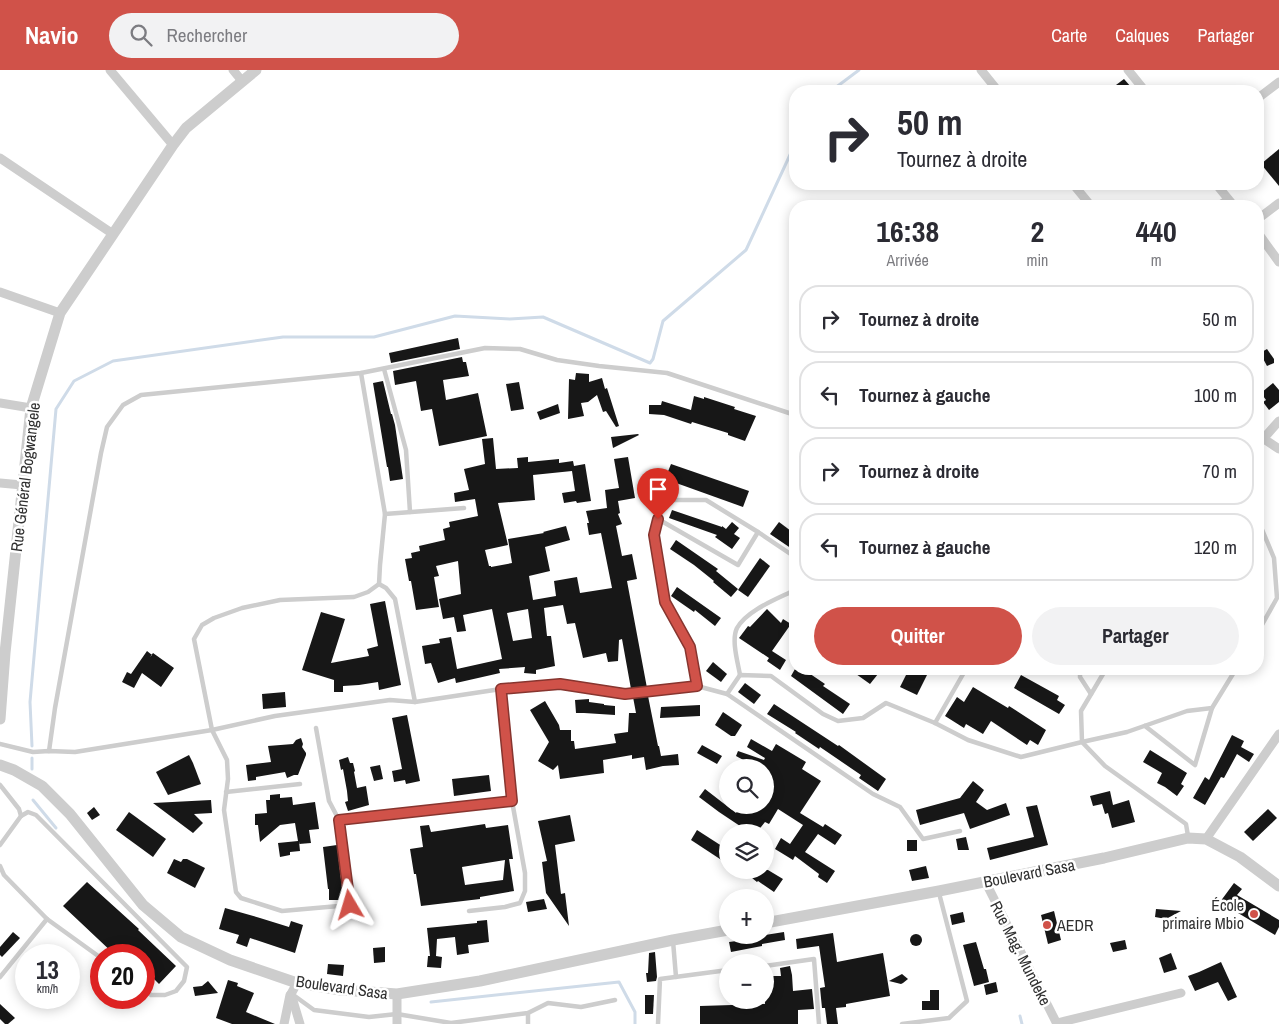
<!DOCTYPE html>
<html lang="fr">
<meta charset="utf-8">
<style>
body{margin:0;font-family:"Archivo Narrow",sans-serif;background:#f2f2f3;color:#2b2b33;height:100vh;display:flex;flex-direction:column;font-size:19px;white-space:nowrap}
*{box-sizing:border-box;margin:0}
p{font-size:16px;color:#7c7c81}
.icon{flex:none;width:28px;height:28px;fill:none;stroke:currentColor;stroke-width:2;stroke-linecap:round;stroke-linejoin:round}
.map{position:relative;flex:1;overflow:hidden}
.drawer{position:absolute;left:789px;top:130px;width:475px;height:475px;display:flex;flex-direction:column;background:#fff;border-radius:20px;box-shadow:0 2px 12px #0003}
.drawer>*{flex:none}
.banner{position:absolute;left:789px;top:15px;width:475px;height:105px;border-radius:20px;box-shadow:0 2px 12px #0003;background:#fff;color:#2b2b33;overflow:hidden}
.buttons{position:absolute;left:719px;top:689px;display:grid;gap:10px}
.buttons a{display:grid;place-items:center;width:55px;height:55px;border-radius:50%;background:#fff;box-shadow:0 2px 12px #0003;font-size:25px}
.speed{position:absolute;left:15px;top:874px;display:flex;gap:10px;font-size:25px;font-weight:700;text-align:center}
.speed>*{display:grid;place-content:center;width:65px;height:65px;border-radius:50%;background:#fff;box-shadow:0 2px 12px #0003;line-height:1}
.speed small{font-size:12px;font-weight:400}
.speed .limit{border:8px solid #d22;background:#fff;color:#111}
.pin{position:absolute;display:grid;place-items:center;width:42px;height:42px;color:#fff;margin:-51px -21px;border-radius:50% 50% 50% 0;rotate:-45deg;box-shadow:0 0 5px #0007}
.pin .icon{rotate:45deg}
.me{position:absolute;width:55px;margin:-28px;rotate:353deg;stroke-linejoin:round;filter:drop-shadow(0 0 4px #0008)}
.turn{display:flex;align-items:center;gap:18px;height:105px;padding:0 25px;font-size:22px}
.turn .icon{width:65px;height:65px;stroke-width:2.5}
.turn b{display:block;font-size:35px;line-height:42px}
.eta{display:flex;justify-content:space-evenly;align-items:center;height:85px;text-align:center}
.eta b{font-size:30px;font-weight:700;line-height:35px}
.button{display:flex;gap:10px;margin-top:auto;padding:10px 25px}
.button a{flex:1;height:58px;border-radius:30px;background:#d05249;color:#fff;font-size:20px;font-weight:700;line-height:58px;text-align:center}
.button a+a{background:#f2f2f3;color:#2b2b33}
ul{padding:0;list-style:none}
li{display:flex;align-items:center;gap:15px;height:68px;margin:0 10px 8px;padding:0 15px;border:2px solid #e1e1e2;border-radius:20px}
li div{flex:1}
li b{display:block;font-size:19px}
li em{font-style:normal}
header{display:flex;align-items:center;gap:30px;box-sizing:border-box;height:70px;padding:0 25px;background:#d05249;color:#fff}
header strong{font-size:24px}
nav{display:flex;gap:28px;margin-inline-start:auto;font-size:18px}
.search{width:350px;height:45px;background:#f2f2f3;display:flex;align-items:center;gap:12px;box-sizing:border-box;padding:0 18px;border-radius:28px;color:#7c7c81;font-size:19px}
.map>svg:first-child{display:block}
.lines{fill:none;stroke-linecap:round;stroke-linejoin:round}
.stream{stroke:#cfdbe8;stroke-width:3}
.building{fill:#171717;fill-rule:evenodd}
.service{stroke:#cdcdcd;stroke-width:4.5}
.minor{stroke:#cdcdcd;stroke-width:9}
.tertiary{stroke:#cdcdcd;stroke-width:11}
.route-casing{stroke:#87352f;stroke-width:12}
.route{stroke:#d05249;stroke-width:9}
.poi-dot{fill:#d05249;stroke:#fff;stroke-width:2}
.labels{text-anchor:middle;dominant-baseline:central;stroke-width:5;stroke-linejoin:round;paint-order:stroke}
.street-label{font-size:16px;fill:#303030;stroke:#fff}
.poi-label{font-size:16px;fill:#303030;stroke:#fff;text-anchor:end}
</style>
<header>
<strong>Navio</strong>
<div class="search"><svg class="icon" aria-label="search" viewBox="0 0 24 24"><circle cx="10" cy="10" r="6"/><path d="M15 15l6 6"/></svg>Rechercher</div>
<nav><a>Carte</a><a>Calques</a><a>Partager</a></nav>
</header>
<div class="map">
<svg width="1279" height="954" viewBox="0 0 1279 954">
<rect width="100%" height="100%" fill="#fff"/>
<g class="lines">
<g class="stream">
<polyline points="831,21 859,0"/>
<polyline points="32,676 30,632 56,339 74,311 113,291 283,267 374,267 455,246 510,249 543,247 650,293 653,289 663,251 746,180 795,74"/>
<polyline points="32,688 32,699"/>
<polyline points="33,730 56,758"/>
<polyline points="431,932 619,912 635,942 635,954"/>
<polyline points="1020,946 1022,954"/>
</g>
</g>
<g class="building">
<polygon points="1124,9 1131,17 1125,21 1108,21"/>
<polygon points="1279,79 1279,116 1261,94"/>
<polygon points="458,268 460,279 391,293 389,283"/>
<polygon points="1267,279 1274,289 1274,293 1267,296 1260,283"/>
<polygon points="462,287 463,292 466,292 469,306 443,310 446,330 478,323 487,366 439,376 432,339 421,341 416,311 395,315 393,301"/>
<polygon points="576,303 589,304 589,312 602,308 605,319 607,318 619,356 616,357 606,341 603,342 597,325 588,332 581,333 584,346 568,349 569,309 575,310"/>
<polygon points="383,311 391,344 392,344 395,355 403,409 390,411 388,397 387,397 373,313"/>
<polygon points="519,312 524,339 511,341 506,314"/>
<polygon points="1273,313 1279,320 1279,332 1269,340 1263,332 1266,330 1261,323"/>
<polygon points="694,326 704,329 704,327 735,337 734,339 756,346 745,371 728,365 728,363 692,352 691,354 664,345 649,344 649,335 661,335 662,331 691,340"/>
<polygon points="558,334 560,343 540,350 537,342"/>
<polygon points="638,364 639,365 613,378 611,367"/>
<path d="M493,368L496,399L518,398L517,388L528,387V392L559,389V393L573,391L574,396L585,394L591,431L577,433L576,431L564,433L562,423L575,421L572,401L533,405L535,430L498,433L508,475L485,480L489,496H491V497L512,493L508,469L544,463L543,462L566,456L570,470L545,477L550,501L529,506L533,530L556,526L554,511L577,507L580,523L612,518L601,463L589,465L587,453H589L586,441L607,438L605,420L619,418L614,389L628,387L635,428L618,431L620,443L618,444L622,454L616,456L622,486L632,484L637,509L627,511L647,618L631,619L622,569L619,570L618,591L608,592L606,583L583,588L575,553L567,554L563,535L544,538L547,566H551L555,596L536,600V604L524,603L525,597L499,599L500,603L456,613L455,608L438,613L431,593L425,594L422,576L440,573L439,569L451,567L457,599L502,589L492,539L463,545L466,561L457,562L454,547L443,549L439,529L461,524L458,491L436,496L439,506L434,507L439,537L416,540L411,511H409L405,489L412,488L411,483L420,481L419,476L445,470L443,459L450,457L449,452L478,446L475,429L455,432L454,423L469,420L464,399L485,394L482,369ZM528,539L532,568L513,571L507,543Z"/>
<polygon points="671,394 749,421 743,437 665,409"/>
<polygon points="672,440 722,457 722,456 726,459 732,452 739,458 734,464 740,468 732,479 715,467 717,465 669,448"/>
<polygon points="779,452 795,464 795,481 770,464"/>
<polygon points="676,470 718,499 716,501 738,519 731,527 713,512 714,511 694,495 670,479"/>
<polygon points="760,488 770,496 748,527 738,520"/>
<polygon points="677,517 721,548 715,556 695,540 694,542 671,526"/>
<polygon points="385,531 401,615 379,620 378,612 359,615 343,616 343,622 334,622 334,610 302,600 321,542 345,549 331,593 369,586 367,579 378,576 370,534"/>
<polygon points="767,539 781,553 783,549 791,554 772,581 786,590 780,600 767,591 769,588 739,568 748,556 750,557"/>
<polygon points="147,581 152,585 150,587 153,583 174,598 161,617 142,603 134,618 122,612 127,602 131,604"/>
<polygon points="713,592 727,604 721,612 706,601"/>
<polygon points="795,599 803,599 825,614 823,616 850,634 843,644 791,606"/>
<polygon points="849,599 882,599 870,614"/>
<polygon points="909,599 930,599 917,625 900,617"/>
<polygon points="1021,605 1059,626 1057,630 1065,635 1059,644 1014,618"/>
<polygon points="745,613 761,625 754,634 738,622"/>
<polygon points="973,617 1008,638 1009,636 1046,660 1038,675 1030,670 1027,675 991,651 983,664 966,654 964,658 945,646 957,627 964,632"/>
<polygon points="285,622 286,637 263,639 262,624"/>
<polygon points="648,626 658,676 659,676 661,686 678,684 679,695 663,696 646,700 644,687 632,689 632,685 603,690 604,703 560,709 558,695 553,700 538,691 549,672 530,640 545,631 559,655 560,660 571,660 571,671 574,671 575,679 616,673 614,664 628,662 629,643 636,643 633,627"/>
<polygon points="589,629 589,632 604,634 604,635 615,636 615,645 584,643 576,643 575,630"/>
<polygon points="774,634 838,676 839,675 886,709 878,721 859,708 861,705 820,677 819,679 795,663 796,662 767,644"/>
<polygon points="700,635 700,646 660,648 661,637"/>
<polygon points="723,642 742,655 735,666 731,666 715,655"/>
<polygon points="407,645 420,711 406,714 405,710 394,712 392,701 402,699 392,648"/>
<polygon points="1232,665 1244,671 1241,677 1254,684 1249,692 1237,684 1224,708 1221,707 1205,735 1193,728 1205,707 1209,710"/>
<polygon points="301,668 303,674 302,677 306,683 306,685 298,705 294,705 287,708 285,702 256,707 256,710 248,711 246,695 271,692 268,676 293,674 296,670"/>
<polygon points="751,669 772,681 776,674 806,692 802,699 821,711 800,743 823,757 825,754 842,765 835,775 818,764 805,782 835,801 827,813 818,807 819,804 795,786 793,790 775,779 781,768 790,774 803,755 778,739 769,754 765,752 757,762 749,762 719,742 699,727 705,719 736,743 741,735 765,735 765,698 758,698 736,686 738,681 764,690 765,688 747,677"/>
<polygon points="702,675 722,686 717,694 697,683"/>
<polygon points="1150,680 1187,703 1181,714 1184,716 1177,726 1165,717 1157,713 1162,703 1143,692"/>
<polygon points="189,685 193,693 201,714 168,725 156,702"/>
<polygon points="348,687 350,693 353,693 355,701 354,702 357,718 366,716 369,735 348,741 345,732 348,731 347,721 343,699 341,700 339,690"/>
<polygon points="380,695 383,709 374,711 370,697"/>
<polygon points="489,705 491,721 454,726 452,709"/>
<polygon points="973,711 984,720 976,732 987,740 1006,733 1010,745 970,759 964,743 920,755 916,740 960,728"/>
<polygon points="1110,721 1113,735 1129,730 1135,752 1112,758 1108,743 1105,744 1102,734 1093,736 1090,726"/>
<polygon points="280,724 280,728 292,727 293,735 315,732 319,759 309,760 311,773 299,774 299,771 300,781 290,782 290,785 280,787 278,773 298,771 295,753 280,755 260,772 258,755 255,755 255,744 267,743 266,730 270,730 270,725"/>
<polygon points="211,730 212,743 194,744 203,753 193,763 153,733"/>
<polygon points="1037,735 1048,775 990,790 987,778 1034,767 1026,737"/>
<polygon points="94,737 100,745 92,750 87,743"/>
<polygon points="1268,739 1277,748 1253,771 1244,762"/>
<polygon points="129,742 166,769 153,787 116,760"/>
<polygon points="570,745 575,771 555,775 561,824 565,823 569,856 546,823 542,792 547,791 538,751"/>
<path d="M485,754L486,758L508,755L513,789H509L514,821L480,827V829L421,836L416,804H414L410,779L423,777L420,756L429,755L431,762ZM505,790L503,810L465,815L462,797Z"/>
<polygon points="697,760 728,780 728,784 723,791 691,770"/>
<polygon points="966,767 969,780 958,780 956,769"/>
<rect x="907" y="770" width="10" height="11"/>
<polygon points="337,775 342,818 342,830 329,830 329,819 328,819 323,777"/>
<polygon points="174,789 181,792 183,789 187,789 205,798 195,818 167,803"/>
<polygon points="926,796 929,808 912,811 909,800"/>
<polygon points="742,800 768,800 783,809 774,822 758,811 757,812"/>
<polygon points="87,812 139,859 138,860 176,896 159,914 151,906 149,909 144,903 144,885 115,885 63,836"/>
<polygon points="1234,813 1242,819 1237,825 1279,850 1279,857 1275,865 1228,837 1227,837 1220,832"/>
<polygon points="544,829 547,839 528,842 526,832"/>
<polygon points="225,838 260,848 289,857 291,851 303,855 295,883 250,868 247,877 236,873 239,865 219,859"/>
<polygon points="1156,839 1181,841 1166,849 1155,847"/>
<polygon points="1054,841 1061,870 1048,874 1041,845"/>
<polygon points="963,842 965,852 952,855 950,845"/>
<polygon points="487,850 489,872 468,875 469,883 457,885 455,867 437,869 436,886 442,887 441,898 427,897 428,886 430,886 427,858 477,853 477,851"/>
<polygon points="13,862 20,868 2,887 0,885 0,877"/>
<polygon points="784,862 785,870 762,874 762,876 731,882 729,872 752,869 752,867"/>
<polygon points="833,863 837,892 883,883 890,926 846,934 846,937 836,938 838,954 827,954 825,938 822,938 820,918 825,917 819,876 797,879 796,869"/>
<circle cx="916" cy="870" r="6"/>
<polygon points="1125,870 1127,879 1113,882 1110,873"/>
<polygon points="976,872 984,899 986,899 989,912 974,916 963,875"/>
<polygon points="385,877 385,892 374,893 373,878"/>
<polygon points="655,882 657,907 656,911 647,912 646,903 648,903 649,883"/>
<polygon points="1171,883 1177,899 1164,903 1159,888"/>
<polygon points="1221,892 1237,927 1228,931 1218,912 1195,921 1188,906 1199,902"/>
<polygon points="328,894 344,895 343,906 327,904"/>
<polygon points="790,896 792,905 793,921 812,919 814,939 798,940 798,954 700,954 700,936 765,934 765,906 781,906 780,898"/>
<polygon points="902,904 908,909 903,913 901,914 889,911"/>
<polygon points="228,910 238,913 237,916 254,923 246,942 275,954 232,954 216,948"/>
<polygon points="208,911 218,923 195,926 193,917 202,916"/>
<polygon points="996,912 998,922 986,925 984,915"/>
<polygon points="930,920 939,920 939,940 922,940 922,931 930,931"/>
<polygon points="645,925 654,925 653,944 645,944"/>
<polygon points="0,934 15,948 8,954 5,954 0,949"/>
</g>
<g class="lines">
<g class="service">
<polyline points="384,299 406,380 410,442"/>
<polyline points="361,303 385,444 380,495 379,514"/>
<polyline points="385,444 464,438"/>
<polyline points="658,449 738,495 758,462"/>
<polyline points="1258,450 1274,488 1277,528 1258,562"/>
<polyline points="1080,599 1080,607 1091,624"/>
<polyline points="1106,599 1081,641 1082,672 1105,696 1186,754 1188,766"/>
<path d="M740,605C738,593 731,570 737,558C747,540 777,529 795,520"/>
<polyline points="697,616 691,577 665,532 654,465 661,441 673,430 706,430 758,462 795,487"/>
<polyline points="727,624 740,605 771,606 823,644 838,651 863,648 886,633 935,653 968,670 1021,687 1082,672 1127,662 1187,641 1212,638 1236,599"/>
<polyline points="935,653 966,599"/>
<polyline points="1145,656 1195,695 1212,638"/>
<polyline points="316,658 329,731 339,750 512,731"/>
<polyline points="0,674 33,682 49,681 75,682 212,660 275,646 390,630 415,632 501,619 560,614 625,624 697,616 727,624 873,724 900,737 923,769 960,761"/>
<polyline points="49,681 55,638 101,383 107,357 123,335 141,325 361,303 485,278 520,279 557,290 599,296 667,303 795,345"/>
<polyline points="0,715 19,739 21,746"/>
<polyline points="226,722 300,714"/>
<polyline points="339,750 350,835 282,841 241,828 236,822 224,740 228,709 227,690 212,660 194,569 202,555 214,548 242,538 280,530 354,527 368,522 379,514 386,518 395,529 415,632"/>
<polyline points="0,775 21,746 28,742 36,745 187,897 184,911 176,921 165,925 151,925 144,919"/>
<polyline points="0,796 4,805 47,849 101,888"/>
<polyline points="469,841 505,837 520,833 525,821 525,803 512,731 501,619"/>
<polyline points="673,871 676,907"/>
<polyline points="765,896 814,889 819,954"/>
<polyline points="0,907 47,849"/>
<polyline points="292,924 314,940 369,947 397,944 451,953 528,943 548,933 581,937 615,930"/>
<polyline points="528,943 528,954"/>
<polyline points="658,954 660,909 728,900"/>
<polyline points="902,954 949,948 967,931 939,823"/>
</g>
<g class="minor">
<polyline points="110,0 173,75"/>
<polyline points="233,0 242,11"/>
<polyline points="981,0 998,21"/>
<polyline points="1128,0 1145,21"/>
<polyline points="1258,28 1279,12"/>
<polyline points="0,88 113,164"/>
<polyline points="1073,114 1091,136"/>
<polyline points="1216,114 1234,136"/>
<polyline points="1218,136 1228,130"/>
<polyline points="1258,149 1279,133"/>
<polyline points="1258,163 1279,192"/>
<polyline points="0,222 60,243"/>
<polyline points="0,333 31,338"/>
<polyline points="1258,365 1279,379"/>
<polyline points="1263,369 1279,351"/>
<polyline points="0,413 22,415"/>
<polyline points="1206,769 1279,664"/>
<polyline points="985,811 1057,954"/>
<polyline points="297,913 291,924 300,954"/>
<polyline points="397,924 397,954"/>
<polyline points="1057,953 1181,923"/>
<polyline points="284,954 290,925"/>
</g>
<g class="tertiary">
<polyline points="0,649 5,583 31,338 60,243 173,75 186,58 256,0"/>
<polyline points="0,695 14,700 42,716 70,744 143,835 181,867 230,890 297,913 341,920 397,924 480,911 673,870 728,860"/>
<polyline points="765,853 939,821 1104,788 1188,768 1206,769 1240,787 1279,816"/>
</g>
</g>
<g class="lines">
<defs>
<polyline id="route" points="350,835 339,750 512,731 501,619 560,614 625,624 697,616 690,577 665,532 654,465 658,449"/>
</defs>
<use href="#route" class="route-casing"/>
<use href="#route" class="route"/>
</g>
<g class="poi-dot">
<circle cx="1254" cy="844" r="5"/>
<circle cx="1047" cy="855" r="5"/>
</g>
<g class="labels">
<g class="street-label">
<text transform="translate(25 407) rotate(-83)">Rue Général Bogwangele</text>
<text transform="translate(1029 803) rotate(-11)">Boulevard Sasa</text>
<text transform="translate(1021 883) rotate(63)">Rue Mag. Mundeke</text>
<text transform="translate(342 917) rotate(8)">Boulevard Sasa</text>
</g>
<g class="poi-label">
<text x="1244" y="835">École<tspan x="1244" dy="18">primaire Mbio</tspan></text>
<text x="1057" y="855" text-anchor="start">AEDR</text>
</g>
</g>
</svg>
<div class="buttons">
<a><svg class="icon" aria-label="search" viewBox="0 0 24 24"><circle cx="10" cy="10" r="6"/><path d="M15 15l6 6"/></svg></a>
<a><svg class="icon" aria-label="layers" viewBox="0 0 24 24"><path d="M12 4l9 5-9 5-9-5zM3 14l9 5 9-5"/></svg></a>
<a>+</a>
<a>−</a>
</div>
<div class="speed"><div>13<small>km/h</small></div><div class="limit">20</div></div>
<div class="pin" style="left:658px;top:449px;background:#d93025"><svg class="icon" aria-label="arrive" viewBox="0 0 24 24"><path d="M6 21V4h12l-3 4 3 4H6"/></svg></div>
<svg class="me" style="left:350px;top:835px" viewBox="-20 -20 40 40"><path d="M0-17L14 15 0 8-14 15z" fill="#d05249" stroke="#fff" stroke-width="4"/></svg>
<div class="banner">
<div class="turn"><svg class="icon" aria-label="right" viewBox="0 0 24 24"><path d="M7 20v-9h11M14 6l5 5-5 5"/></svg><div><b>50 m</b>Tournez à droite</div></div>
</div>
<section class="drawer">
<div class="eta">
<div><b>16:38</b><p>Arrivée</p></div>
<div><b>2</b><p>min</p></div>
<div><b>440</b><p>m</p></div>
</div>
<ul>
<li><svg class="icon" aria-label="right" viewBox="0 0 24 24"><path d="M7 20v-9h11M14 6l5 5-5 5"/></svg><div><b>Tournez à droite</b></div><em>50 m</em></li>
<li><svg class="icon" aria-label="left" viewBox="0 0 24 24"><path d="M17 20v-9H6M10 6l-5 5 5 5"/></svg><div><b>Tournez à gauche</b></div><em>100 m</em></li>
<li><svg class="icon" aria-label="right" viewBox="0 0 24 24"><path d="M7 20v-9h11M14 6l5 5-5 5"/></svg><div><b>Tournez à droite</b></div><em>70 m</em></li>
<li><svg class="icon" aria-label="left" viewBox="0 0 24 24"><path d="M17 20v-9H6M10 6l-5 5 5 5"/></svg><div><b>Tournez à gauche</b></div><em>120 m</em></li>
</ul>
<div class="button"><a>Quitter</a><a>Partager</a></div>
</section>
</div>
